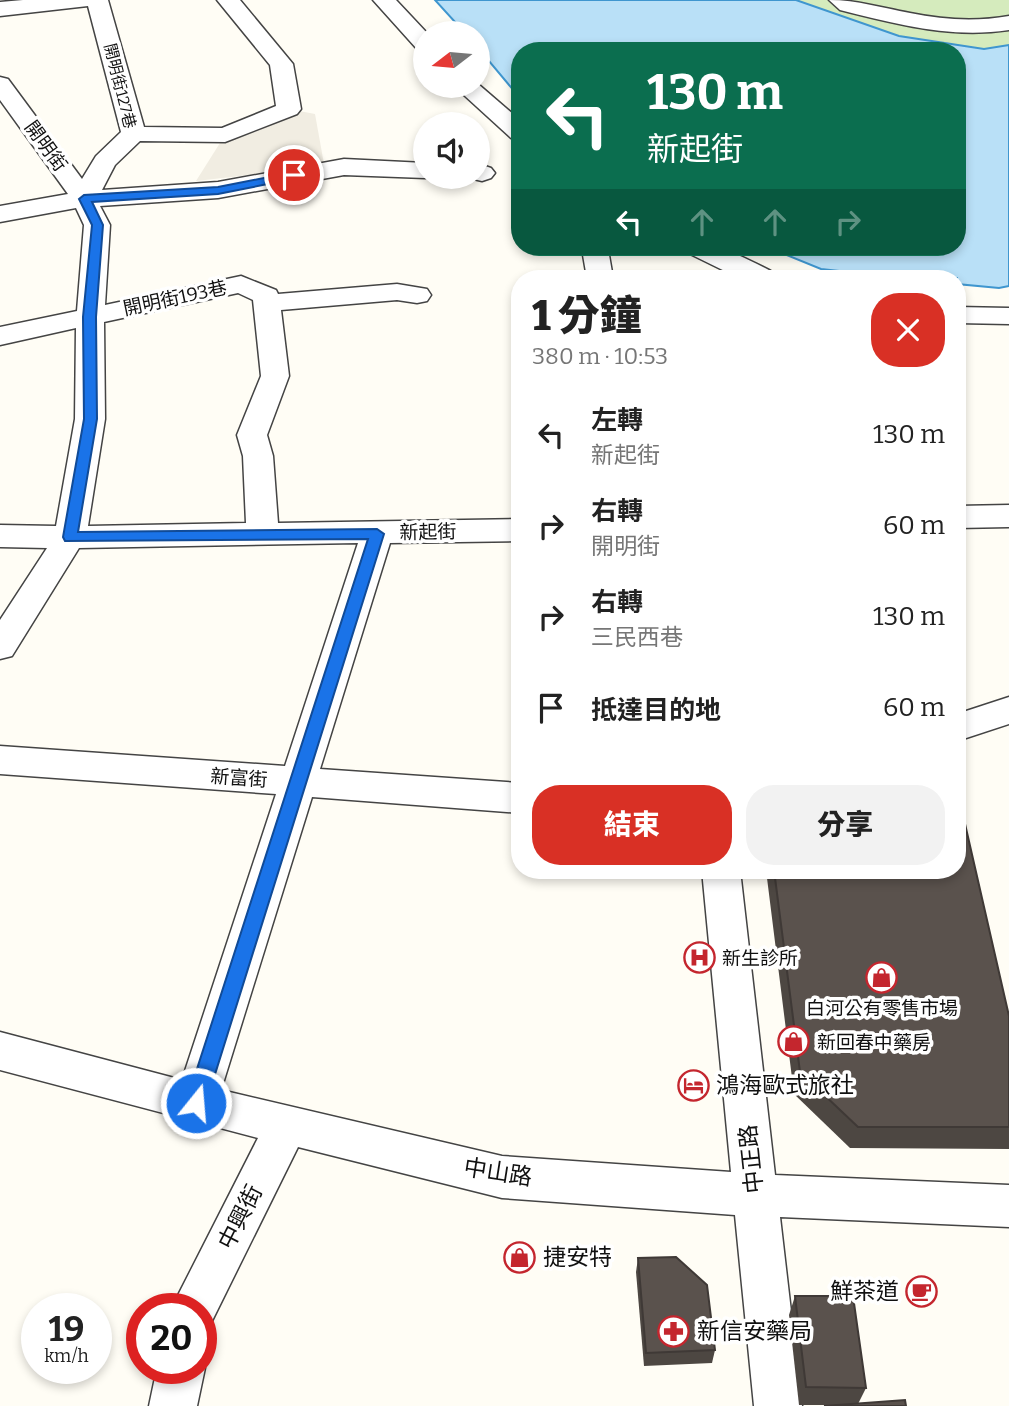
<!DOCTYPE html>
<html lang="zh-TW">
<meta charset="utf-8">
<style>
body{margin:0;font-family:Bitter,"Noto Sans TC",serif;background:#f2f2f2;color:#222;height:100vh;display:flex;flex-direction:column;font-size:26px;white-space:nowrap}
*{box-sizing:border-box;margin:0}
p{font-size:23px;color:#767676}
.icon{flex:none;width:38px;height:38px;fill:none;stroke:currentColor;stroke-width:2;stroke-linecap:round;stroke-linejoin:round}
.map{position:relative;flex:1;overflow:hidden}
.sheet{position:absolute;left:511px;top:270px;width:455px;height:609px;display:flex;flex-direction:column;background:#fff;border-radius:28px;box-shadow:0 4px 10px #0003}
.sheet>*{flex:none}
.hud{position:absolute;left:511px;top:42px;width:455px;height:214px;border-radius:28px;box-shadow:0 4px 10px #0003;background:#0b6e4f;color:#fff;overflow:hidden}
.needle{width:46px;rotate:254deg}
.buttons{position:absolute;left:413px;top:21px;display:grid;gap:14px}
.buttons a{display:grid;place-items:center;width:77px;height:77px;border-radius:50%;background:#fff;box-shadow:0 4px 10px #0003;font-size:35px}
.speed{position:absolute;left:21px;top:1293px;display:flex;gap:14px;font-size:35px;font-weight:700;text-align:center}
.speed>*{display:grid;place-content:center;width:91px;height:91px;border-radius:50%;background:#fff;box-shadow:0 4px 10px #0003;line-height:1}
.speed small{font-size:18px;font-weight:400}
.speed .limit{border:10px solid #d22;background:#fff;color:#111}
.pin{position:absolute;display:grid;place-items:center;width:60px;height:60px;color:#fff;margin:-30px;border:4px solid #fff;border-radius:50%;box-shadow:0 2px 7px #0007}
.me{position:absolute;width:77px;margin:-38px;rotate:17deg;stroke-linejoin:round;filter:drop-shadow(0 0 5px #0008)}
.turn{display:flex;align-items:center;gap:24px;height:147px;padding:0 21px;font-size:32px}
.turn .icon{width:91px;height:91px;stroke-width:2.5}
.turn b{display:block;font-size:49px;line-height:60px}
.lanes{display:flex;align-items:center;height:66px;padding:0 21px;background:#0003;justify-content:center;gap:35px;direction:ltr}
.lanes .off{opacity:.35}
.round{display:grid;place-items:center;flex:none;width:74px;height:74px;border-radius:28px;background:#f2f2f2}
.headline{display:flex;align-items:center;justify-content:space-between;height:119px;padding:0 21px}
h1{font-size:42px;font-weight:800;line-height:52px}
.button{display:flex;gap:14px;margin-top:auto;padding:14px 21px}
.button a{flex:1;height:80px;border-radius:28px;background:#d93025;color:#fff;font-size:28px;font-weight:800;line-height:80px;text-align:center}
.button a+a{background:#f2f2f2;color:#222}
ul{padding:0;list-style:none}
li{display:flex;align-items:center;gap:21px;height:91px;padding:0 21px}
li div{flex:1}
li b{display:block;font-size:26px}
li em{font-style:normal}
.map>svg:first-child{display:block}
.green{fill:#d5ebbd}
.plaza{fill:#f1ede2}
.water{fill:#b9e0f7;stroke:#3f96cf;stroke-width:2}
.lines{fill:none;stroke-linecap:round;stroke-linejoin:round}
.minor-casing{stroke:#444;stroke-width:3}
.minor{fill:#fff;fill-rule:evenodd}
.wall{fill:#4d4742}
.building{fill:#5a524d;stroke:#3f3936;stroke-width:2}
.route{fill:#1a73e8;stroke:#114b97;stroke-width:2}
.labels{text-anchor:middle;dominant-baseline:central;stroke-width:7;stroke-linejoin:round;paint-order:stroke}
.far-street-label{font-size:16px;fill:#111;stroke:#fff}
.street-label{font-size:19px;fill:#111;stroke:#fff}
.poi-label{font-size:19px;fill:#111;stroke:#fff;text-anchor:start}
.near-poi-label{font-size:23px;fill:#111;stroke:#fff;text-anchor:start}
.near-street-label{font-size:23px;fill:#111;stroke:#fff}
</style>
<div class="map">
<svg width="1009" height="1406" viewBox="0 0 1009 1406">
<rect width="100%" height="100%" fill="#fffdf5"/>
<polygon class="green" points="796,0 1009,0 1009,45 984,49 899,36"/>
<polygon class="plaza" points="289,109 315,114 324,164 284,171 196,181 225,135"/>
<polygon class="water" points="435,0 796,0 899,36 984,49 1009,45 1009,286 999,288 957,284 957,278 903,278 821,269 767,247 957,247 957,51 520,51 520,98 478,48 478,33 465,33"/>
<g class="lines">
<defs>
<g id="minor">
<path d="M23,0H108L144,127L222,128L276,106L270,65L217,0H240L293,64L301,109L297,114L225,142L140,141L115,165L102,190L218,182L344,159L425,163V177H428L425,178L344,175L218,198L100,206L110,225L105,305L241,276L276,290L278,294L397,284L427,289L431,295L427,301L417,303L397,300L281,310L289,376L267,435L273,456L278,523L520,519V541L390,543L320,769L520,783V813L312,797L221,1090L502,1156L731,1172L702,870H740L775,1175L1009,1185V1227L780,1217L802,1406H754L735,1215L502,1198L298,1147L210,1325L201,1329V1309H171L258,1138L0,1070V1032L182,1080L276,794L0,774V746L285,766L358,543L79,548L12,656L0,659V620L47,548L0,547V525L56,526L75,419L76,328L0,345V327L77,311L84,225L76,208L0,222V206L68,194L0,100V77L8,79L82,179L96,156L121,132L88,6L0,16V2ZM238,293L253,300L261,376L237,435L243,456L246,523L88,526L105,419L104,322Z"/>
<polygon points="373,0 396,0 427,33 425,33 425,51 417,49"/>
<path d="M829,0C858,0 882,8 910,13C944,20 975,22 1009,16V30C951,39 896,24 840,10Z"/>
<polygon points="478,84 520,120 520,140 511,138 454,86"/>
<polygon points="482,165 491,168 495,173 491,178 482,181 469,178 478,177 478,166"/>
<polygon points="577,247 603,247 609,255 613,278 587,278 583,255"/>
<path d="M684,247C694,247 707,245 717,247C726,249 777,272 781,278H739L688,253Z"/>
<polygon points="957,307 1009,308 1009,324 957,323"/>
<polygon points="1009,505 1009,527 957,528 957,506"/>
<polygon points="1009,697 1009,724 957,741 957,714"/>
<polygon points="201,1360 205,1368 197,1406 149,1406 157,1368 201,1368"/>
</g>
</defs>
<use href="#minor" class="minor-casing"/>
<use href="#minor" class="minor"/>
</g>
<g class="wall">
<polygon points="766,870 957,870 1009,1016 1009,1149 850,1148 794,1094"/>
<polygon points="638,1258 715,1350 712,1363 644,1366 636,1272"/>
<polygon points="795,1296 866,1388 858,1404 838,1405 799,1405 789,1315"/>
</g>
<g class="building">
<polygon points="957,789 1009,1016 1009,1127 858,1127 800,1072 774,870 957,870"/>
<polygon points="676,1257 707,1285 715,1350 646,1353 638,1258"/>
<polygon points="795,1296 853,1296 866,1388 806,1387"/>
<polygon points="905,1400 906,1406 824,1406"/>
</g>
<polygon class="route" points="294,172 298,173 298,178 218,194 92,202 103,225 96,317 97,419 78,532 377,529 384,534 206,1103 203,1109 196,1112 189,1109 186,1103 368,539 65,541 63,537 84,419 83,317 92,225 79,199 84,195 218,187"/>
<defs>
<symbol id="hospital-ring" viewBox="-11 -11 22 22"><circle r="9.5" fill="#fff" stroke="#c4262e" stroke-width="1.5"/><path d="M-5-5h3v3.5h4V-5h3V5h-3V1.5h-4V5h-3Z" fill="#c4262e"/></symbol>
<symbol id="shop-ring" viewBox="-11 -11 22 22"><circle r="9.5" fill="#fff" stroke="#c4262e" stroke-width="1.5"/><path d="M-5-2.5h2.3a2.7 3.5 0 0 1 5.4 0H5L5.5 6h-11ZM-1.5-2.5h3a1.5 2.3 0 0 0-3 0Z" fill="#c4262e"/></symbol>
<symbol id="hotel-ring" viewBox="-11 -11 22 22"><circle r="9.5" fill="#fff" stroke="#c4262e" stroke-width="1.5"/><path d="M-6-4.5h1.5V1H6V5H4.5V3h-9V5H-6ZM-4 0a1.8 1.8 0 1 1 3.6 0ZM.5 0V-2.5h3Q6-2.5 6 0Z" fill="#c4262e"/></symbol>
<symbol id="cafe-ring" viewBox="-11 -11 22 22"><circle r="9.5" fill="#fff" stroke="#c4262e" stroke-width="1.5"/><path d="M-5.5-4.5H6V0H3Q3 3.5 0 3.5H-2.5Q-5.5 3.5-5.5 0ZM3-3.2v2h1.7v-2ZM-6 4.5H4V6H-6Z" fill="#c4262e"/></symbol>
<symbol id="pharmacy-ring" viewBox="-11 -11 22 22"><circle r="9.5" fill="#fff" stroke="#c4262e" stroke-width="1.5"/><path d="M-2-6h4v4h4v4h-4v4h-4v-4h-4v-4h4Z" fill="#c4262e"/></symbol>
</defs>
<g fill-rule="evenodd">
<use href="#hospital-ring" x="682" y="940" width="35" height="35"/>
<use href="#shop-ring" x="864" y="960" width="35" height="35"/>
<use href="#shop-ring" x="776" y="1024" width="35" height="35"/>
<use href="#hotel-ring" x="676" y="1068" width="35" height="35"/>
<use href="#shop-ring" x="502" y="1240" width="35" height="35"/>
<use href="#cafe-ring" x="904" y="1274" width="35" height="35"/>
<use href="#pharmacy-ring" x="656" y="1314" width="35" height="35"/>
</g>
<g class="labels">
<g class="far-street-label">
<text transform="translate(120 86) rotate(76)">開明街127巷</text>
</g>
<g class="street-label">
<text transform="translate(46 146) rotate(54)">開明街</text>
<text transform="translate(175 298) rotate(-12)">開明街193巷</text>
<text transform="translate(428 532) rotate(-1)">新起街</text>
<text transform="translate(239 778) rotate(4)">新富街</text>
</g>
<g class="poi-label">
<text x="722" y="958">新生診所</text>
<text x="882" y="1008" text-anchor="middle">白河公有零售市場</text>
<text x="817" y="1042">新回春中藥房</text>
</g>
<g class="near-poi-label">
<text x="716" y="1085">鴻海歐式旅社</text>
<text x="543" y="1257">捷安特</text>
<text x="899" y="1291" text-anchor="end">鮮茶道</text>
<text x="697" y="1331">新信安藥局</text>
</g>
<g class="near-street-label">
<text transform="translate(751 1159) rotate(-96)">中正路</text>
<text transform="translate(498 1172) rotate(9)">中山路</text>
<text transform="translate(240 1217) rotate(-63)">中興街</text>
</g>
</g>
</svg>
<div class="buttons">
<a><svg class="needle" viewBox="-14 -14 28 28"><path d="M0-13l5 13h-10z" fill="#e53935"/><path d="M0 13l5-13h-10z" fill="#767676"/></svg></a>
<a><svg class="icon" aria-label="sound" viewBox="0 0 24 24"><path d="M4 9h4l5-4v14l-5-4H4zM17 9q2 3 0 6"/></svg></a>
</div>
<div class="speed"><div>19<small>km/h</small></div><div class="limit">20</div></div>
<div class="pin" style="left:294px;top:175px;background:#d93025"><svg class="icon" aria-label="arrive" viewBox="0 0 24 24"><path d="M6 21V4h12l-3 4 3 4H6"/></svg></div>
<svg class="me" style="left:196px;top:1103px" viewBox="-20 -20 40 40"><circle r="17" fill="#1a73e8" stroke="#fff" stroke-width="3"/><path d="M0-11L8 9 0 5-8 9z" fill="#fff"/></svg>
<div class="hud">
<div class="turn"><svg class="icon" aria-label="left" viewBox="0 0 24 24"><path d="M17 20v-9H6M10 6l-5 5 5 5"/></svg><div><b>130 m</b>新起街</div></div>
<div class="lanes"><svg class="icon" aria-label="left" viewBox="0 0 24 24"><path d="M17 20v-9H6M10 6l-5 5 5 5"/></svg><svg class="icon off" aria-label="ahead" viewBox="0 0 24 24"><path d="M12 20V5M6 11l6-6 6 6"/></svg><svg class="icon off" aria-label="ahead" viewBox="0 0 24 24"><path d="M12 20V5M6 11l6-6 6 6"/></svg><svg class="icon off" aria-label="right" viewBox="0 0 24 24"><path d="M7 20v-9h11M14 6l5 5-5 5"/></svg></div>
</div>
<section class="sheet">
<div class="headline"><div><h1>1 分鐘</h1><p>380 m · 10:53</p></div><a class="round" style="background:#d93025;color:#fff"><svg class="icon" aria-label="close" viewBox="0 0 24 24"><path d="M6 6l12 12M18 6L6 18"/></svg></a></div>
<ul>
<li><svg class="icon" aria-label="left" viewBox="0 0 24 24"><path d="M17 20v-9H6M10 6l-5 5 5 5"/></svg><div><b>左轉</b><p>新起街</p></div><em>130 m</em></li>
<li><svg class="icon" aria-label="right" viewBox="0 0 24 24"><path d="M7 20v-9h11M14 6l5 5-5 5"/></svg><div><b>右轉</b><p>開明街</p></div><em>60 m</em></li>
<li><svg class="icon" aria-label="right" viewBox="0 0 24 24"><path d="M7 20v-9h11M14 6l5 5-5 5"/></svg><div><b>右轉</b><p>三民西巷</p></div><em>130 m</em></li>
<li><svg class="icon" aria-label="arrive" viewBox="0 0 24 24"><path d="M6 21V4h12l-3 4 3 4H6"/></svg><div><b>抵達目的地</b></div><em>60 m</em></li>
</ul>
<div class="button"><a>結束</a><a>分享</a></div>
</section>
</div>
